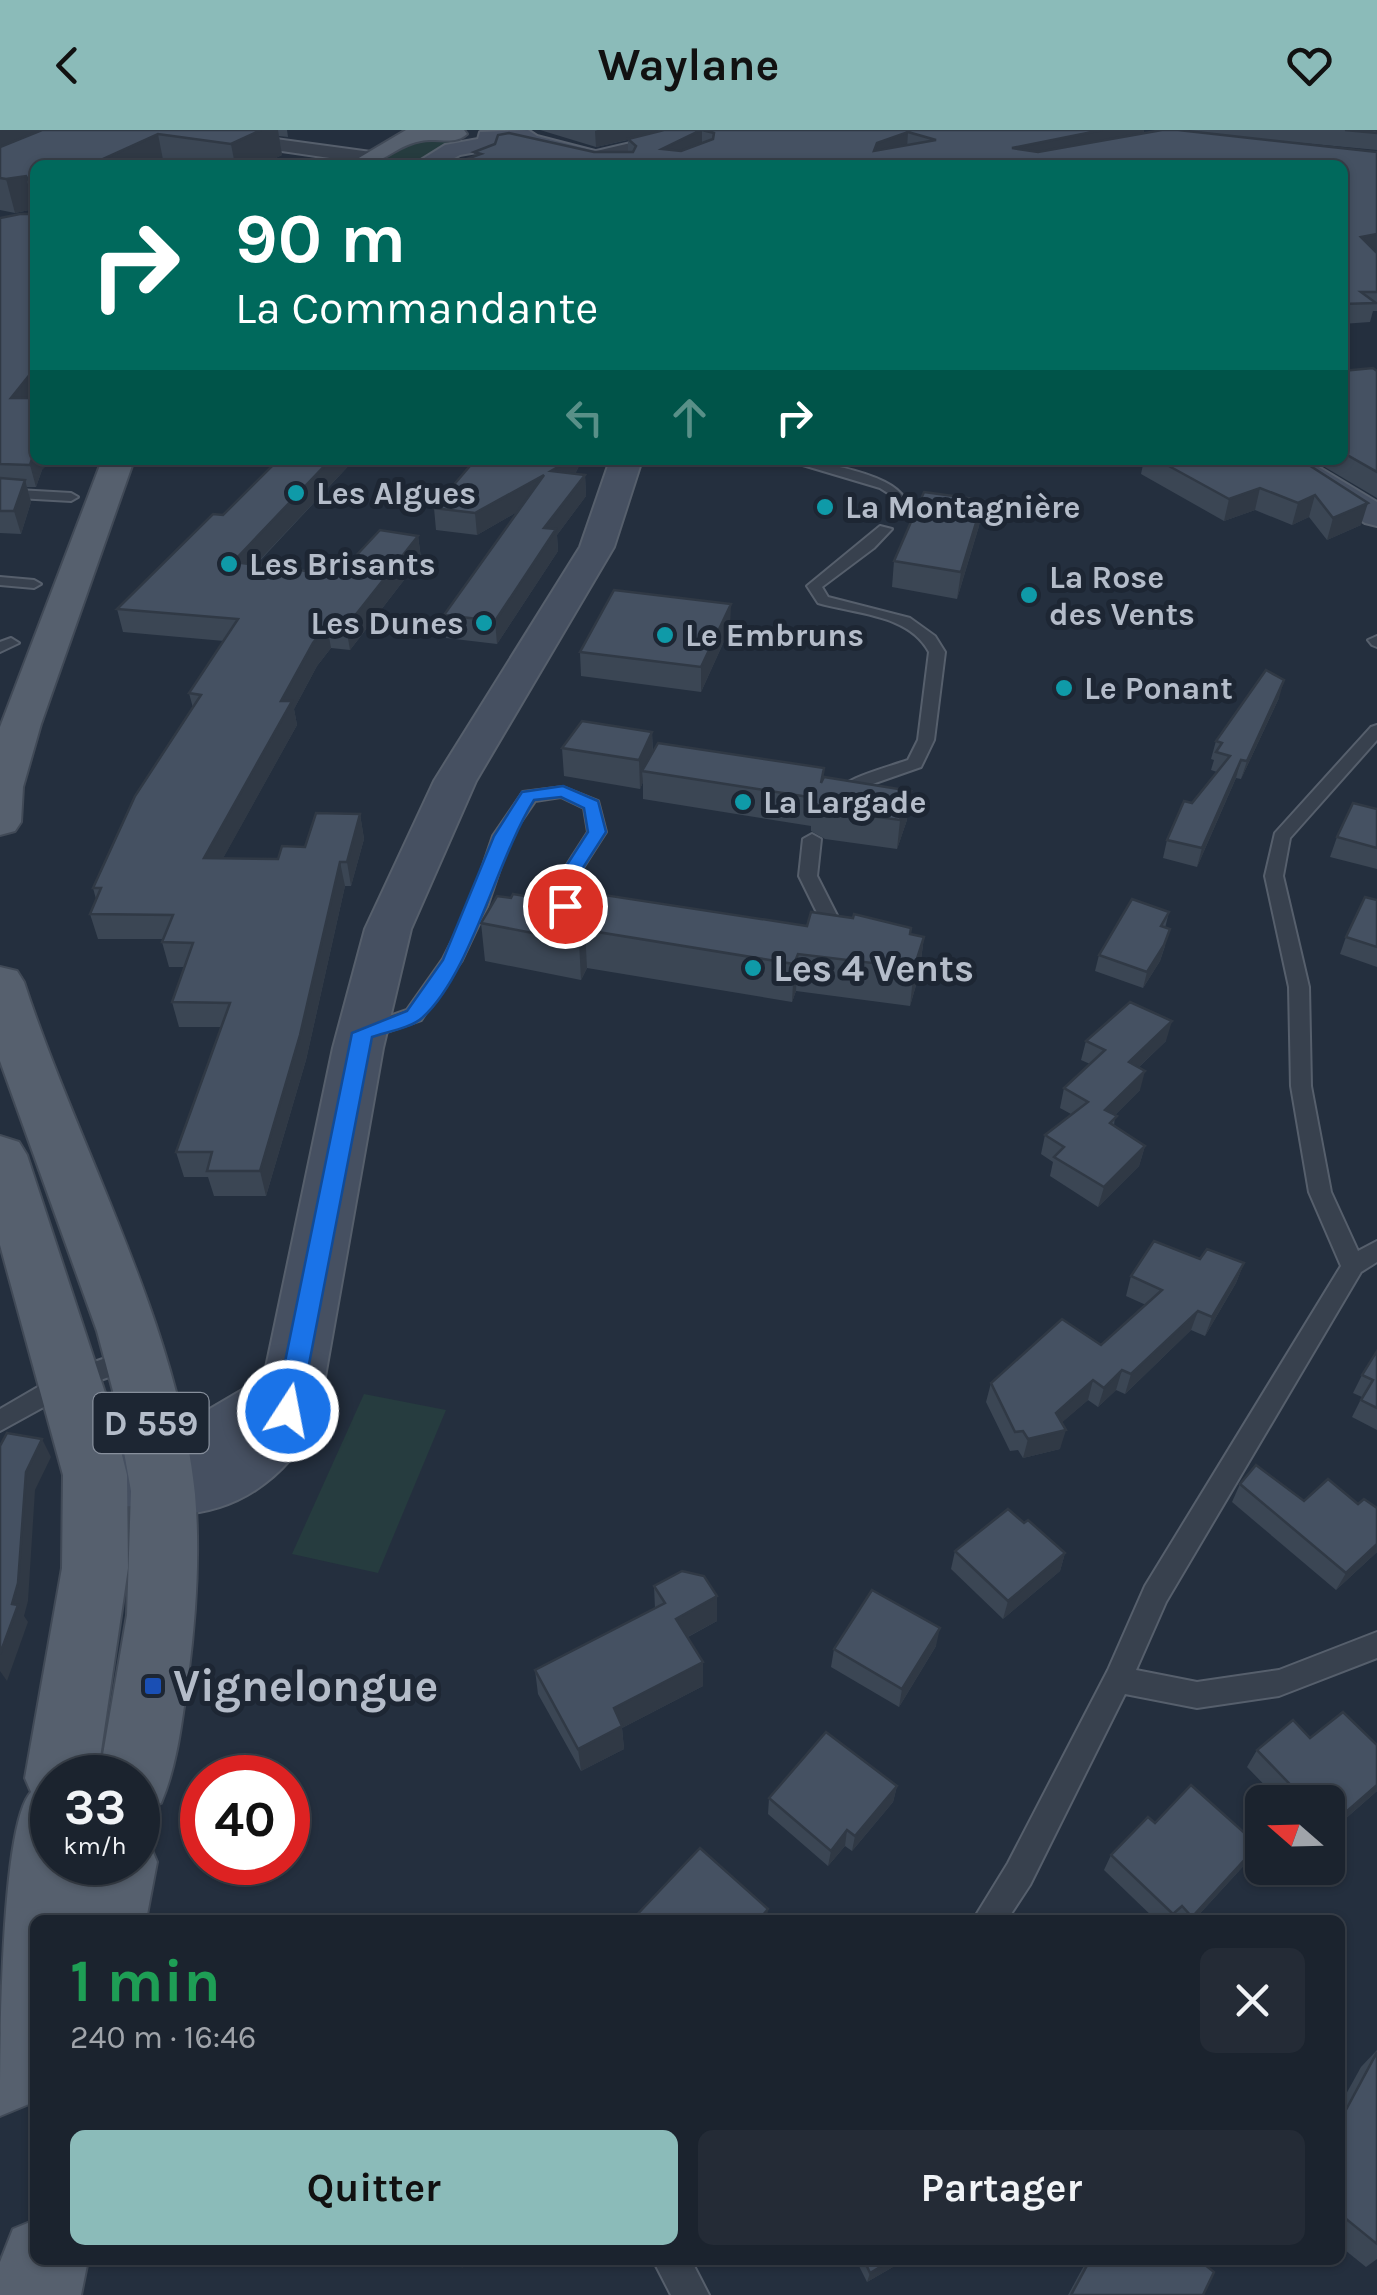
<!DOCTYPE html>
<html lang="fr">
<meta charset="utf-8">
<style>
body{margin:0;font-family:Karla,sans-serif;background:#242b36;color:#f1f3f6;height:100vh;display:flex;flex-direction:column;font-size:38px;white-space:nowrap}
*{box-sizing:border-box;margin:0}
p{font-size:32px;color:#a0a4aa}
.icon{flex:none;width:55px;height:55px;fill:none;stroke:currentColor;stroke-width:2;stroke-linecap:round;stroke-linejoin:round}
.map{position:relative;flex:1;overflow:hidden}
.drawer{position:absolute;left:30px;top:1785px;width:1315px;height:350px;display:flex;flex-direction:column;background:#1b232e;border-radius:15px;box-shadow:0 2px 8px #0004,0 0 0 2px #39404a}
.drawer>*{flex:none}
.top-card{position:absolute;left:30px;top:30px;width:1318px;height:305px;border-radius:15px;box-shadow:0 2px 8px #0004,0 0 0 2px #39404a;background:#00695c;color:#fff;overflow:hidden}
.needle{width:65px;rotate:290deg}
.tools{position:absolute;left:1245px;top:1655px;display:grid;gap:20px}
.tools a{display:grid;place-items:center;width:100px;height:100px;border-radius:15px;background:#1b232e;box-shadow:0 2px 8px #0004,0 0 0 2px #39404a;font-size:50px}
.speed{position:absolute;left:30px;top:1625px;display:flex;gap:20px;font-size:50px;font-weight:700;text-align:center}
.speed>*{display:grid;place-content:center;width:130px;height:130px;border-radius:50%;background:#1b232e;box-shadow:0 2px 8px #0004,0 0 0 2px #39404a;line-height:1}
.speed small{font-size:25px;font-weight:400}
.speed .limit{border:15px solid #d22;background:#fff;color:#111}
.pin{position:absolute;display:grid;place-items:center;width:85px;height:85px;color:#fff;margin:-42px;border:5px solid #fff;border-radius:50%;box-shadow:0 2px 10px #0007}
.me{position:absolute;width:110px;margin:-55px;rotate:11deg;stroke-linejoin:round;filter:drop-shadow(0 0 8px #0008)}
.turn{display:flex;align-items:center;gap:35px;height:210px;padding:0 40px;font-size:45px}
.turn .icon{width:130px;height:130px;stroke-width:2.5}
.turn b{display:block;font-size:70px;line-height:85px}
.lanes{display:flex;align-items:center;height:95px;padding:0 40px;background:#0003;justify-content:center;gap:50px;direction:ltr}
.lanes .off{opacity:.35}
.round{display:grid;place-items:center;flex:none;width:105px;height:105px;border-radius:15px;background:#242b36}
.head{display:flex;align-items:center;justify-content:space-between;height:170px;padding:0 40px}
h1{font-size:60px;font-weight:700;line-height:75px;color:#1e9e55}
.cta{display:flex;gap:20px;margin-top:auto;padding:20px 40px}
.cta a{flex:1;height:115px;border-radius:15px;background:#8bbbb9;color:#111;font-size:40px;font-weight:700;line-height:115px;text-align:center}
.cta a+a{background:#242b36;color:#f1f3f6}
header{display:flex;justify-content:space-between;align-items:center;height:130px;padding:0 40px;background:#8bbbb9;color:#111;font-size:45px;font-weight:700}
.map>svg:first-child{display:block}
.green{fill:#263c3f}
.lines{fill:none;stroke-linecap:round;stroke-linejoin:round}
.lane-casing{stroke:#565f6c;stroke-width:4}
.street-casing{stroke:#565f6c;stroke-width:4}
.secondary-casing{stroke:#565f6c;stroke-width:4}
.primary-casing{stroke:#414a57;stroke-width:4}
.lane{fill:#38414e;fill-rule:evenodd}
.street{fill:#38414e;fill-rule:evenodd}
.secondary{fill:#465061;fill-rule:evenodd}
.primary{fill:#56606e;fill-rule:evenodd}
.wall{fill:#3b4654}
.shaded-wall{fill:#303945}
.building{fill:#455162;stroke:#303945;stroke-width:2.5;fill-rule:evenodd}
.route{fill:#1a73e8;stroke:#114b97;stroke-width:2.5}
.culture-dot{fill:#0f9aa8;stroke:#1d2633;stroke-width:4}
.transit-dot{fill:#1a4fb4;stroke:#1d2633;stroke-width:4}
.labels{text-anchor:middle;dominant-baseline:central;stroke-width:10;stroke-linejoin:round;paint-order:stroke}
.far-poi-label{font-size:32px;font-weight:bold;fill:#b4bcc9;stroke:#1d2633;text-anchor:start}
.shield{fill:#1d2633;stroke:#878f9c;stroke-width:2.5}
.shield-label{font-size:35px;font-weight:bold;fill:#b4bcc9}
.poi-label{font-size:38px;font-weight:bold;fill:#b4bcc9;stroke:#1d2633;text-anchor:start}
.near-poi-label{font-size:45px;font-weight:bold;fill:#b4bcc9;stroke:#1d2633;text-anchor:start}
</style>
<header><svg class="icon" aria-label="back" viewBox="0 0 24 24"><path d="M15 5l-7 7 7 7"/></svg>Waylane<svg class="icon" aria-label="heart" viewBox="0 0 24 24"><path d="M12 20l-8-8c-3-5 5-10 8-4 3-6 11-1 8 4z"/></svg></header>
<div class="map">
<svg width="1377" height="2165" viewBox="0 0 1377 2165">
<rect width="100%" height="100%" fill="#242f3e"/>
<g class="green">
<polygon points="409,7 456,10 419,35 358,35"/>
<polygon points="364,1264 446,1280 378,1443 292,1424"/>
</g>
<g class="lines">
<defs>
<g id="lane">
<path d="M786,330C814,330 900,344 906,373L894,376L891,365L880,358Z"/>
<polygon points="0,359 71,363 78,367 71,371 0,367"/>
<path d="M880,396L892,399L874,418L822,457L828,467L910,488L935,506L945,522L934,610L921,637L861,658L835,673L826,668C848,646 880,640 908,630L918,610L929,522C909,484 855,484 818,473L807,456Z"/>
<polygon points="0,447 34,450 41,454 34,458 0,455"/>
<polygon points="1377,506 1377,517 1372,515 1368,510"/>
<polygon points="11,508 19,513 0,522 0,512"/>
<polygon points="1377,595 1377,610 1290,708 1283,746 1309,857 1311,956 1331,1062 1358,1121 1377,1111 1377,1132 1361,1142 1166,1472 1136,1540 1197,1552 1279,1540 1377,1502 1377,1528 1279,1566 1197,1578 1125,1564 1030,1755 1007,1790 973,1790 1008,1733 1108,1540 1145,1456 1341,1136 1309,1062 1291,956 1289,857 1265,746 1275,703 1371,597"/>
<polygon points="563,657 598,671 606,702 579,744 575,775 585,786 583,790 569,790 556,776 561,744 588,702 584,678 561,667 535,671 511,706 487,777 462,830 421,890 369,908 355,908 352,903 355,898 407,880 443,829 469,777 493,706 523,662"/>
<polygon points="812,704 821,709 817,746 849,809 846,813 832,813 799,746 803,709"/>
<polygon points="135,1218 144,1221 147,1228 144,1235 80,1257 0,1301 0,1279 62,1243"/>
<polygon points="653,2130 691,2130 709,2165 671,2165"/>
</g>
<g id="street">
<polygon points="163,0 210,0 371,22 380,28 371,34 172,5"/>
<polygon points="686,0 721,0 584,32 575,26"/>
</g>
<g id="secondary">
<polygon points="528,0 537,6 630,30 633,35 595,35 510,16 460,25 441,35 413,35 445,15 478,9 480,2"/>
<path d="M610,330H642L614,417L476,651L411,799L383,918L319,1281C296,1339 244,1382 179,1384C164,1385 154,1379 141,1377C126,1375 124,1379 105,1372L95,1353L99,1346L95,1337L104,1318L208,1280L264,1247L333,918L365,799L434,651L580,417Z"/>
<polygon points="1268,330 1307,330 1377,372 1377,396 1365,393"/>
</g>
<g id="primary">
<path d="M406,0H464L467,4C454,16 437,7 421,11C390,17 390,35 347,35Z"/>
<polygon points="102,330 134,330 41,594 23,657 21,692 15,701 0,705 0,597"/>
<path d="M0,837L17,841L24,852C77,1015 178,1194 195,1364C200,1425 196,1486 188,1547C182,1589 178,1633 161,1673L138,1682V1648H99L127,1485L131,1361L113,1261L97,1201L0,931Z"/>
<path d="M0,1006L19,1012L27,1025L111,1281L127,1345L128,1438L97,1648H52V1732H81L73,1773L81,1732H138V1702L146,1706L157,1732L146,1790H35V1959L29,1974L0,1986C0,1927 0,1695 31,1662L25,1648L62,1438L63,1345L0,1115Z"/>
<polygon points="35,2090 35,2130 88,2130 81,2165 0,2165 0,2132 13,2099"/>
</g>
</defs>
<use href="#lane" class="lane-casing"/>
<use href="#street" class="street-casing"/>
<use href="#secondary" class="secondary-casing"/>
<use href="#primary" class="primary-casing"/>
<use href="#lane" class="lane"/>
<use href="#street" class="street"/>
<use href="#secondary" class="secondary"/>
<use href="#primary" class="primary"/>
</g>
<g class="wall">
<polygon points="0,0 287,0 288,7 279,6 282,25 261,35 35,35 35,81 34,79 15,83 0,80"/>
<polygon points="540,0 1144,0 1144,3 1162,0 1377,0 1377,20 1228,6 1377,22 1377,181 1373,181 1370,192 1342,194 1342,35 450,35 474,26 474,22 495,14 498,5 509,3 594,22 628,22 628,10 596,17"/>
<polygon points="35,84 35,266 33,268 42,340 36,357 27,357 31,372 21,404 0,403 0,88"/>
<polygon points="1342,241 1377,241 1377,368 1313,330 1342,330"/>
<polygon points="278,330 354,330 256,435 338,445 418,406 421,428 350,520 331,518 317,536 294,579 297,595 223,728 278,729 305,717 360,684 364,709 351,756 345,756 306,930 266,1066 214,1066 208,1047 184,1047 176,1022 221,897 179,897 172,872 184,837 169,837 162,812 163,809 98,809 90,784 96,769 93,758 193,578 189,563 224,511 123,502 117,479 223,385"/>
<polygon points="475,330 582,330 575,344 585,345 586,366 557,405 558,421 497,514 446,508 444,485 517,382 477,405 436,400 434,378"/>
<polygon points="1144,330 1301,330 1361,395 1327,410 1309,387 1292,395 1255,380 1224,391 1141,344"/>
<polygon points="983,370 979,396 957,469 892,457 894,431"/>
<polygon points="730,498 701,562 581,546 580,522"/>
<polygon points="1279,568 1241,649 1236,648 1197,737 1163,728 1167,710 1192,673 1217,642 1211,640 1214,630 1211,629 1216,611"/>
<polygon points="652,602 653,623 824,638 823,648 907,690 897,719 825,709 811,701 811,696 643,669 643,652 640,659 564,646 562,618"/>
<polygon points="1377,679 1377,739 1330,727 1337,707"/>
<polygon points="1377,770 1377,837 1340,824 1346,807"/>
<polygon points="591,777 924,807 919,845 910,876 796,861 792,872 587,838 581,850 485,831 481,793"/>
<polygon points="1169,782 1165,798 1165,816 1160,831 1143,858 1095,841 1099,825"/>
<polygon points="1086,911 1166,911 1139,937 1140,960 1115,985 1114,996 1145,1016 1139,1036 1098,1077 1050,1046 1053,1032 1041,1024 1045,1005 1071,984 1060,978 1064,958 1090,934 1081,930"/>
<polygon points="1200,1129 1244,1133 1236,1153 1205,1206 1191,1200 1125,1264 1116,1260 1098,1277 1088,1270 1062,1292 1060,1319 1023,1328 1018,1320 1010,1321 986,1272 991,1253 1101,1215 1146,1175 1126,1166 1131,1146"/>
<polygon points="1377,1221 1377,1300 1352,1287 1362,1267 1353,1263 1362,1245"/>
<polygon points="1240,1354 1304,1371 1377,1422 1336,1460 1232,1372"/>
<polygon points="1024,1393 1065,1423 1060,1441 1003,1489 951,1439 955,1421"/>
<polygon points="654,1456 717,1491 688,1507 703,1532 703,1556 622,1598 624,1619 581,1641 538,1564 535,1540 655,1479"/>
<polygon points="936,1516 899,1577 831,1537 834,1519"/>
<polygon points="1310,1608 1377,1615 1377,1661 1328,1704 1328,1672 1281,1672 1247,1637 1257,1620"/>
<polygon points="897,1656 893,1672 852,1721 845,1716 828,1736 768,1684 769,1668"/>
<polygon points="1155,1693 1258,1715 1248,1731 1194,1790 1156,1790 1104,1740 1111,1725"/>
<polygon points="1377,1920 1377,2129 1366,2137 1340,2116 1340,1975 1361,1937"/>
<polygon points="856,2130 905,2130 867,2152"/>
<polygon points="1087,2130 1199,2130 1203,2165 1068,2165"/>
</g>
<g class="shaded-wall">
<polygon points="0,0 82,0 0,33"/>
<polygon points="261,0 278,0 282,25 261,35 235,35 231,14"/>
<polygon points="598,0 670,0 596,17 595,1"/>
<polygon points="702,0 702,17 664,35 662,19"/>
<polygon points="1102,0 1144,0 1143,8 1010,35 1012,18"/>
<polygon points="908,2 907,18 874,21 877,13"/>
<polygon points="158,4 164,35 90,35"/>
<polygon points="26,46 34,79 15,83 6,49"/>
<polygon points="1377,104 1377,122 1356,125 1361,107"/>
<polygon points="35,238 35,266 17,289 11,268"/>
<polygon points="35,320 35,330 52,330 42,340 36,357 30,335"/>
<polygon points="330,330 354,330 237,454 233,432"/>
<polygon points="570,330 582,330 571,352 551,341"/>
<polygon points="544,345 545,366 477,405 475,383"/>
<polygon points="585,345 586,366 557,405 558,421 497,514 495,491 544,398"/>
<polygon points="25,350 31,372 21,404 14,381"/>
<polygon points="1260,358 1255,380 1224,391 1229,369"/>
<polygon points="1315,365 1309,387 1292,395 1298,373"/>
<polygon points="983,370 979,396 957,469 961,442"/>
<polygon points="1368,373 1361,395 1327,410 1333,388"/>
<polygon points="418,406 421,428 350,520 346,497"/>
<polygon points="731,474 730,498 701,562 701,537"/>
<polygon points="327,495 331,518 317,536 294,579 297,595 210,752 204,728 281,571 313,513"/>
<polygon points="1284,550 1279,568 1241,649 1247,631"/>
<polygon points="652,602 653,631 642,641 643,652 640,659 639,630"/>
<polygon points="1241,630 1236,648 1197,737 1202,718"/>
<polygon points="911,661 907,690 897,719 900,690"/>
<polygon points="360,684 364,709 351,756 347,732"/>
<polygon points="340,732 345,756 306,930 266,1066 260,1041"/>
<polygon points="1170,799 1160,831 1143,858 1147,842"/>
<polygon points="585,800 587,838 581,850 579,812"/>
<polygon points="924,807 919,845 910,876 914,838"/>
<polygon points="798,824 796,861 792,872 794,834"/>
<polygon points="1172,891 1166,911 1124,951 1129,932"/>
<polygon points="1145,941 1140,960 1100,1000 1105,980"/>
<polygon points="1145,1016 1139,1036 1098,1077 1104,1057"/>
<polygon points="1244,1133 1236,1153 1205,1206 1212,1187"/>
<polygon points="1198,1181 1191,1200 1125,1264 1131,1244"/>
<polygon points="1122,1240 1116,1260 1098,1277 1104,1258"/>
<polygon points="1093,1250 1088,1270 1051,1302 1056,1283"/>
<polygon points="1066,1300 1060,1319 1023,1328 1028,1309"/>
<polygon points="42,1309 51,1327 35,1360 28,1471 24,1486 28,1492 7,1551 0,1541 0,1524 12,1474 26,1342"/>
<polygon points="1377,1414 1377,1422 1336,1460 1346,1443"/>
<polygon points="1065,1423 1060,1441 1003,1489 1008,1471"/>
<polygon points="717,1466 717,1491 676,1513 676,1489"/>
<polygon points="940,1498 936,1516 899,1577 902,1559"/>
<polygon points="703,1532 703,1556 622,1598 624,1619 581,1641 578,1619 614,1578"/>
<polygon points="1377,1655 1377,1661 1328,1704 1328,1699 1330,1696"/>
<polygon points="897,1656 893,1672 852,1721 855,1706"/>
<polygon points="847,1700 845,1716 828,1736 831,1721"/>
<polygon points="1258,1715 1248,1731 1194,1790 1190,1790"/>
<polygon points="768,1779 767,1790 759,1790"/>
<polygon points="459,2130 470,2130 462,2138"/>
<polygon points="892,2130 905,2130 867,2152 870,2143"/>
</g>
<g class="building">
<polygon points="42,0 261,0 231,14 158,4 90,35 35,35 35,54 30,53 26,46 6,49 0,48 0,17"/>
<path d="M664,0H701L662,19L681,21L713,9L714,3L702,0H1102L1012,18L1038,22L1162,0H1178L1377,22V104L1361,107L1377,123V162H1361L1376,173L1342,174V35H450L481,24L474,22L495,14L498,5L509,3L594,22H633L636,16L628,9ZM908,2L936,10L874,21L877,13Z"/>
<polygon points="1345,0 1377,0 1377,3"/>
<polygon points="20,84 35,84 35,238 11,268 35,268 35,303 32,307 35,307 35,320 30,335 0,334 0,88"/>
<polygon points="1373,238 1377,241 1377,342 1342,322 1342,241"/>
<polygon points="278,330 330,330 233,432 338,445 380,400 418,406 346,497 327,495 313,513 281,571 292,571 204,728 278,729 282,716 305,717 316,683 360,684 347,732 340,732 300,905 260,1041 207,1041 212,1022 176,1022 230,873 172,872 193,813 162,812 173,785 90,784 101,758 93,758 135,666 201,565 189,563 238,489 117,479 213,384 223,385"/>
<polygon points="475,330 570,330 551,341 585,345 544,398 556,399 495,491 444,485 544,345 475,383 434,378"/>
<polygon points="1158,330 1301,330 1368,373 1333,388 1315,365 1298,373 1260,358 1229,369"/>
<polygon points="0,348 25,350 14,381 0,381"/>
<polygon points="924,362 983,370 961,442 894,431"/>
<polygon points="614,460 731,474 701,537 580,522"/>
<polygon points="1266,540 1284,550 1247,631 1241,630 1202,718 1167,710 1184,671 1192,673 1230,626 1216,622 1222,613 1216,611"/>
<polygon points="582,591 652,602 639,630 562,618"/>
<polygon points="658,613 824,638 821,653 824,647 911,661 900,690 827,680 813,672 815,668 642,641"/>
<polygon points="1353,673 1377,679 1377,718 1337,707"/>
<polygon points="513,764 591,777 598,764 807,796 811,782 853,788 854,784 911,798 910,804 924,807 914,838 798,824 794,834 585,800 579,812 481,793 497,766 511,768"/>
<polygon points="1365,767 1377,770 1377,817 1346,807"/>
<polygon points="1132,769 1169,782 1161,796 1170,799 1164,815 1147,842 1099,825"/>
<polygon points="1130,872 1172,891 1129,932 1145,941 1105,980 1117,986 1110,993 1145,1016 1104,1057 1054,1027 1064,1017 1045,1005 1088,972 1064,958 1105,920 1086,911"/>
<polygon points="1154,1111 1200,1129 1207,1119 1244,1133 1212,1187 1198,1181 1131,1244 1122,1240 1104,1258 1093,1250 1056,1283 1066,1300 1028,1309 1023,1301 1015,1302 991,1253 1062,1189 1101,1215 1162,1160 1131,1146"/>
<polygon points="1377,1221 1377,1278 1361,1270 1373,1250 1362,1245"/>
<polygon points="7,1303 42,1309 26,1342 18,1453 12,1474 18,1475 0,1524 0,1316"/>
<polygon points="1256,1335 1304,1371 1328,1349 1358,1374 1364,1369 1377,1378 1377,1414 1346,1443 1240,1354"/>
<polygon points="1008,1379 1024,1393 1028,1390 1065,1423 1008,1471 955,1421"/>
<polygon points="682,1441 704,1446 717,1466 676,1489 703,1532 614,1578 622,1596 578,1619 535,1540 665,1473 654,1456"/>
<polygon points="872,1460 940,1498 902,1559 834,1519"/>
<polygon points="1343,1582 1377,1615 1377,1655 1330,1696 1328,1693 1328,1672 1307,1672 1257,1620 1293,1590 1310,1608"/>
<polygon points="826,1602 897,1656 855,1706 847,1700 831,1721 769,1668"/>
<polygon points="1191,1655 1258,1715 1192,1787 1182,1776 1173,1784 1111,1725 1148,1687 1155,1693"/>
<polygon points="700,1718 768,1779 759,1790 632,1790"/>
<polygon points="1377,1922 1377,2114 1340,2084 1340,1991"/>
<polygon points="864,2130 892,2130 870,2143"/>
<polygon points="1090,2130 1199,2130 1214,2142 1203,2165 1071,2165"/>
</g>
<path class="route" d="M563,656L598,671L606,702L579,744L572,780L556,776L561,744L588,702L584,678L561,667L534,670C496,731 471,844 422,888C411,898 386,902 372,907L300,1281L296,1289H279L275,1281L352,903L407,881L443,830L494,706L522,662Z"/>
<g class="culture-dot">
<circle cx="296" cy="363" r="10"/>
<circle cx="825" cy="377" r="10"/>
<circle cx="229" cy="434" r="10"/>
<circle cx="1029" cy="465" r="10"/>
<circle cx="484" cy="493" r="10"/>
<circle cx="665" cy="505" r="10"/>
<circle cx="1064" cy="558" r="10"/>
<circle cx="743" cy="672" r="10"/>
<circle cx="753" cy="838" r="10"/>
</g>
<rect class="transit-dot" x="143" y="1546" width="20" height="20" rx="5"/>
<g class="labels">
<g class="far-poi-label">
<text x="316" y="363">Les Algues</text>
<text x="845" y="377">La Montagnière</text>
<text x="249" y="434">Les Brisants</text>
<text x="1049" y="447">La Rose<tspan x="1049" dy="37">des Vents</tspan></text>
<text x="464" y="493" text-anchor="end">Les Dunes</text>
<text x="685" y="505">Le Embruns</text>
<text x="1084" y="558">Le Ponant</text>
<text x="763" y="672">La Largade</text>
</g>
<rect class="shield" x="93.5" y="1263" width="115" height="60" rx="8"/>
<g class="shield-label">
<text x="151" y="1293">D 559</text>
</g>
<g class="poi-label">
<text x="773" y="838">Les 4 Vents</text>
</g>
<g class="near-poi-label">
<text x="173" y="1556">Vignelongue</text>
</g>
</g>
</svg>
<div class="tools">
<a><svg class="needle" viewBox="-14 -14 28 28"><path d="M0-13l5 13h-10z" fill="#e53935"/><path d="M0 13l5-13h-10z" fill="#a0a4aa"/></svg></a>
</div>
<div class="speed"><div>33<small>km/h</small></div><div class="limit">40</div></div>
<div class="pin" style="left:565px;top:776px;background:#d93025"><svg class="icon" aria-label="arrive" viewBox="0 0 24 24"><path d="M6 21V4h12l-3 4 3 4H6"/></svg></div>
<svg class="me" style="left:288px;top:1281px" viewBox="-20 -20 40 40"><circle r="17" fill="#1a73e8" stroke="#fff" stroke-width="3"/><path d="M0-11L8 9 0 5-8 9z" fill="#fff"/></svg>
<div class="top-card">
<div class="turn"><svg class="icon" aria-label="right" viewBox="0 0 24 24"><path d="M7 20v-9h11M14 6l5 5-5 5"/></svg><div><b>90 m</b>La Commandante</div></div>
<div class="lanes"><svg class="icon off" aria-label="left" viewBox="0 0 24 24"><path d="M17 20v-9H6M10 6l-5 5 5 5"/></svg><svg class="icon off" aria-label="ahead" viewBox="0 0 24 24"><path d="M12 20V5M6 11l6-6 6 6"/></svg><svg class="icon" aria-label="right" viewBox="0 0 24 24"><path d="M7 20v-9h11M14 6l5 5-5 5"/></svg></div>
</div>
<section class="drawer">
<div class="head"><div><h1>1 min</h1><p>240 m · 16:46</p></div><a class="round"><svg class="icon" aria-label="close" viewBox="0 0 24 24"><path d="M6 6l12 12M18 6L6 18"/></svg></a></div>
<div class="cta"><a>Quitter</a><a>Partager</a></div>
</section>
</div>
